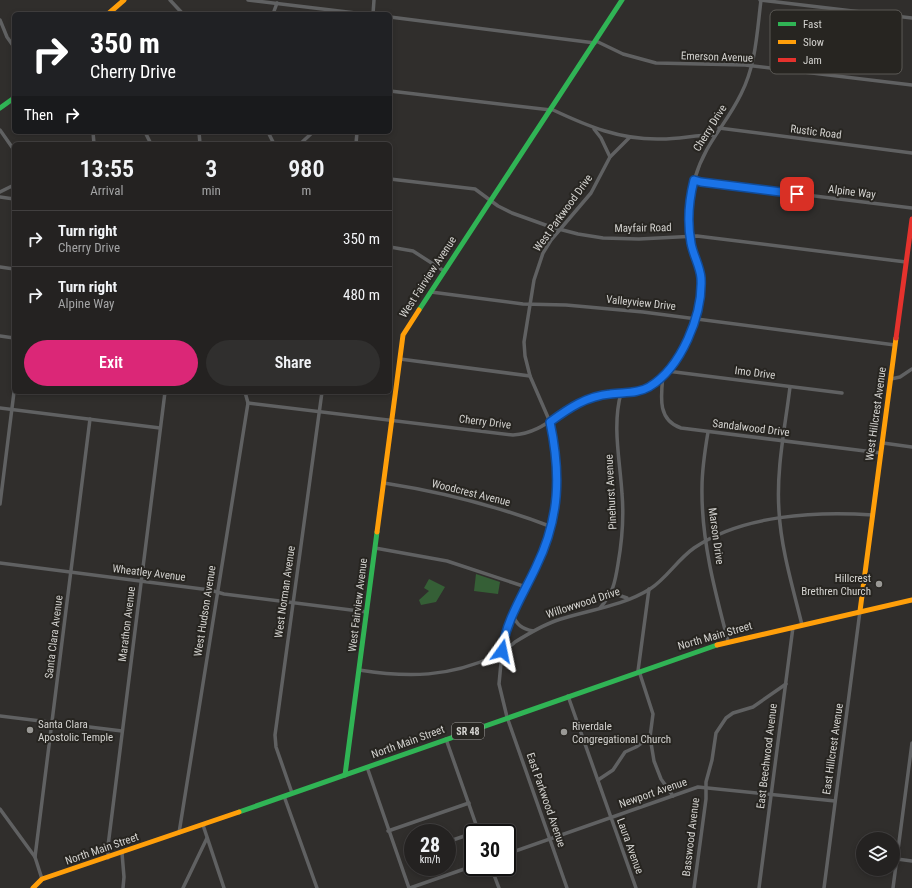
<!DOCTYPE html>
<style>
body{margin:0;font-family:"Roboto Condensed",sans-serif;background:#302f2e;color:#f1f3f6;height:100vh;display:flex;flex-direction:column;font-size:15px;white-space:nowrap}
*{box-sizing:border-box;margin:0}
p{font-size:13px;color:#a3a4a5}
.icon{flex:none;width:22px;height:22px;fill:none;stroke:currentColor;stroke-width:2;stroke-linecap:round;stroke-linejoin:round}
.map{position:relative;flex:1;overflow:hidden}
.side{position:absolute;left:12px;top:142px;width:380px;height:252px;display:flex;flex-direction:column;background:#242221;border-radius:6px;box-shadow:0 2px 6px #0003,0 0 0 1px #413f3f}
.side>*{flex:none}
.guide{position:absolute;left:12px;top:12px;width:380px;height:122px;border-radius:6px;box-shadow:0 2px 6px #0003,0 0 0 1px #413f3f;background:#202124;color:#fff;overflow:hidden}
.buttons{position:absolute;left:856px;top:832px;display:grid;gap:8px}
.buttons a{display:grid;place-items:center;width:44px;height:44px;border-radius:50%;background:#242221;box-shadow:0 2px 6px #0003,0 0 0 1px #413f3f;font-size:20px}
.speed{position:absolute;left:404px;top:824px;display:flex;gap:8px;font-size:20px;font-weight:700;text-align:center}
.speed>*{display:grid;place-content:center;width:52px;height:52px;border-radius:50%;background:#242221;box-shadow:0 2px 6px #0003,0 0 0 1px #413f3f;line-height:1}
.speed small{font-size:10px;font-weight:400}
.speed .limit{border:2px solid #111;border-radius:6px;background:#fff;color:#111}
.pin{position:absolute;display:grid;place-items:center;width:34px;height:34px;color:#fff;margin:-17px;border-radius:8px;box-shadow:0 2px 6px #0006}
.me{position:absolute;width:44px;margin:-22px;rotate:12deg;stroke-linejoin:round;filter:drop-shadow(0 0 3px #0008)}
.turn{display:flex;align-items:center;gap:14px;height:84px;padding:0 12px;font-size:18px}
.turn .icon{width:52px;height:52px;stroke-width:2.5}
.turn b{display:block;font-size:28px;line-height:34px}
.then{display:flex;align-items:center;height:38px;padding:0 12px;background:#0003;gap:8px;font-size:15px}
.eta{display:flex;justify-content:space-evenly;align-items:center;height:68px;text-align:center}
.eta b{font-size:24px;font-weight:600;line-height:28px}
.button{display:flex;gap:8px;margin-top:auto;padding:8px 12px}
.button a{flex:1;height:46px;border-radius:24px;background:#db2777;color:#fff;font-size:16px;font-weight:600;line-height:46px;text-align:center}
.button a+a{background:#302f2e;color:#f1f3f6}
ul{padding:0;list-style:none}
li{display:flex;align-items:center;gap:12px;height:56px;padding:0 12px;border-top:1px solid #413f3f}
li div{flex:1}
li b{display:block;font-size:15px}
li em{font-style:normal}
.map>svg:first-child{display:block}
.green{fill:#355f36}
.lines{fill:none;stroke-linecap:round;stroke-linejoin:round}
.street{stroke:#606162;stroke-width:3.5}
.fast{stroke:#30b455;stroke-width:5}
.slow{stroke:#ff9f0a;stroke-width:5}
.jam{stroke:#e5322d;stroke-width:5}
.route-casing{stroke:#114b97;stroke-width:10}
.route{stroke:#1a73e8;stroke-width:7}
.poi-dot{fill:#9a9996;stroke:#272521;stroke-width:1.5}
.labels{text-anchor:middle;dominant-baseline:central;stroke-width:4;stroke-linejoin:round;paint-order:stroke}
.shield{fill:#272521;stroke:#9f9e9b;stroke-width:1}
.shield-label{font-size:10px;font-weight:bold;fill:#d3d2cf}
.street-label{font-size:11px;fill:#d3d2cf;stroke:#272521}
.poi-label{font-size:11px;fill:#d3d2cf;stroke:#272521;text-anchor:start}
.key{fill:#272521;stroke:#5b5955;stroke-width:1}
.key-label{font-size:11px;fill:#d3d2cf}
</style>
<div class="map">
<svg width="912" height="888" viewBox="0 0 912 888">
<rect width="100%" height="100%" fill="#302e2c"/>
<g class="green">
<polygon points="476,574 500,582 498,594 474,591"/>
<polygon points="429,579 445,587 436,602 421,605 419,600 429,591 424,588"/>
</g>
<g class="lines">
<g class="street">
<polyline points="170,0 183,14"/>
<polyline points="248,0 364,14"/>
<polyline points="760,0 912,18"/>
<polyline points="273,14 277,3"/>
<polyline points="373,14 374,0"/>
<polyline points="390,17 595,43"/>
<polyline points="0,20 7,37 14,47"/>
<polyline points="596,41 623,54 656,63 745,65 912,85"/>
<polyline points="390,91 551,110"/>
<path d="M551,109C587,126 620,140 661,139C679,139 696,135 713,135"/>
<polyline points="719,128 912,153"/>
<polyline points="594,129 601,138 610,157"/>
<polyline points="0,130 14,150"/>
<polyline points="93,132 94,144"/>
<polyline points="145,132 151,144"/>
<polyline points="199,132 200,144"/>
<polyline points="268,132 274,144"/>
<polyline points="300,144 313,132"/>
<polyline points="356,144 357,132"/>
<polyline points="390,179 475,189 498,206 512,213 551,227 578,234 603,238 639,239 697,236 906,262"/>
<polyline points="694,180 701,182 912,208"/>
<polyline points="0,192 14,185"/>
<polyline points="0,197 14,199"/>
<polyline points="390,247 413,251 444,271"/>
<polyline points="0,267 14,269"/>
<polyline points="431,292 523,304 566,305 643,312 895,345"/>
<polyline points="0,336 14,338"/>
<polyline points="400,359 530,376"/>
<polyline points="667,371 842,393"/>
<path d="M663,375C661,396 657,420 681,428L881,453"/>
<polyline points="891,379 900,377 912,369"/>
<path d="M790,387C785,428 776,470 779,511C781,549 793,588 802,625"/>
<path d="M248,403L513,435C546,433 561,407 591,398C609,392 630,397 647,388C681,370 703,315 701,279C700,266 694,256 691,244C686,223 689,199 695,178C705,143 726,125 741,94C756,65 757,32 761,0"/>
<polyline points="0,408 160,428"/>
<path d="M708,432C705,450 702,469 702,487C701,539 715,592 728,641"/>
<polyline points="883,443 912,447"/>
<path d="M384,483C442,492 497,506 552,527"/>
<polyline points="0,504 14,392"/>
<polyline points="375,548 447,561 526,587"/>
<polyline points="0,563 210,590 224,594 367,612"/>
<polyline points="613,589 618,595 627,598"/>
<path d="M600,608C613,593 615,583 618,564C622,541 624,517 622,494C620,460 612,426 621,393"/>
<path d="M512,614C517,625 522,629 533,631"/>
<path d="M359,670C409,678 449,677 495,656C502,653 509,647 515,642C528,634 541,626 555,621C587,610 621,607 650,589C667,578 677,560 694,548C742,515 816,511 873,515"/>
<polyline points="638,671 649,589"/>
<polyline points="639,671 653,714 650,737 654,761 661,779 673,796"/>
<polyline points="568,696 636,888"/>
<polyline points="0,716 122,731"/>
<polyline points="446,739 479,833"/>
<polyline points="367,767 409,888"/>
<polyline points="598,780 613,770 625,752 636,747 650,737"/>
<polyline points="292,793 276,747 275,735 322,392"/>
<polyline points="284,796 317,888"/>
<polyline points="0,809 35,857 42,879"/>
<polyline points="203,825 224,888"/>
<polyline points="388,831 469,803"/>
<polyline points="179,833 248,403 245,392"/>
<polyline points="447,842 479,831"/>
<polyline points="122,853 124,877 123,888"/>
<polyline points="507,854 698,787 835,801"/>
<polyline points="35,857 90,419"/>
<polyline points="108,858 108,846 165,392"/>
<polyline points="897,859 912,861"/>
<polyline points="491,867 499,888"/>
<polyline points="183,888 207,838"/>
<polyline points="410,888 473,866"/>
<polyline points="567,888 507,717 499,684 503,642 514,609 543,554 552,527 557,495 557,459 550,422 530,376 525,356 524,342 534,280 543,253 551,240 591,193 610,157 630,137"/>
<polyline points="694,888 706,799 706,782 712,760 716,733 726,718 733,713 753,707 786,684"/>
<polyline points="759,888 793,627"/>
<polyline points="824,888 860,611"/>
<polyline points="893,888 912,743"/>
</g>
<g class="fast">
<polyline points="0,108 14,98"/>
<polyline points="419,310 622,0"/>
<polyline points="345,775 377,532"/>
<polyline points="239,812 717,645"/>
</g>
<g class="slow">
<polyline points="108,14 124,0"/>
<polyline points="377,532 403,335 419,310"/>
<polyline points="860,611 896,338"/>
<polyline points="717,645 912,600"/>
<polyline points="33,888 42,879 239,812"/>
</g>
<polyline class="jam" points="896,338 912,219"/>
</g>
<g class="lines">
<defs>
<path id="route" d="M502,651C506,620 523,595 536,567C560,518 561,474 550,422C569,408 587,396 610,394C623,392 637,394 649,387C681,368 703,315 701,278C700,266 693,255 691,243C687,222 689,200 694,180L701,182L797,194"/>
</defs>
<use href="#route" class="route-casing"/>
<use href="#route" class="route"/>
</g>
<g class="poi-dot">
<circle cx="879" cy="584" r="4"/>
<circle cx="30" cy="730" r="4"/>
<circle cx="564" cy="732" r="4"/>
</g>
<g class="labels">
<rect class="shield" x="452" y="723" width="32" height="16" rx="3"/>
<g class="shield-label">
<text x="468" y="731">SR 48</text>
</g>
<g class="street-label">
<text transform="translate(717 57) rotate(2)">Emerson Avenue</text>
<text transform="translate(710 128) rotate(-58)">Cherry Drive</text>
<text transform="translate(816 132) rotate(7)">Rustic Road</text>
<text transform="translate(852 192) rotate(7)">Alpine Way</text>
<text transform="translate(563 213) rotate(-54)">West Parkwood Drive</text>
<text transform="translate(643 228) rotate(-1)">Mayfair Road</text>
<text transform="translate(428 277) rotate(-57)">West Fairview Avenue</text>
<text transform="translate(641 303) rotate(6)">Valleyview Drive</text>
<text transform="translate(755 373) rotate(7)">Imo Drive</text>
<text transform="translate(876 414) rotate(-82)">West Hillcrest Avenue</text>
<text transform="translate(485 422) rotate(7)">Cherry Drive</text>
<text transform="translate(751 428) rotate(7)">Sandalwood Drive</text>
<text transform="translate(611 492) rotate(-93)">Pinehurst Avenue</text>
<text transform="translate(471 493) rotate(14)">Woodcrest Avenue</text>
<text transform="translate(716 536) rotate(82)">Marson Drive</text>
<text transform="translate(149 573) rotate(7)">Wheatley Avenue</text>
<text transform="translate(285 592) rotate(-82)">West Norman Avenue</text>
<text transform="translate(583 603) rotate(-18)">Willowwood Drive</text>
<text transform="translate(358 605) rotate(-83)">West Fairview Avenue</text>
<text transform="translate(205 611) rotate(-81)">West Hudson Avenue</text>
<text transform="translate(127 624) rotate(-83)">Marathon Avenue</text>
<text transform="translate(715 636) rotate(-16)">North Main Street</text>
<text transform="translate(54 637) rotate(-83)">Santa Clara Avenue</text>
<text transform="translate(408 742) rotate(-20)">North Main Street</text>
<text transform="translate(833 749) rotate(-82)">East Hillcrest Avenue</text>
<text transform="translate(767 756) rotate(-83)">East Beechwood Avenue</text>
<text transform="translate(653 793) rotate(-19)">Newport Avenue</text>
<text transform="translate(546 800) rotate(71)">East Parkwood Avenue</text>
<text transform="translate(691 837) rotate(-83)">Basswood Avenue</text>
<text transform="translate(630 846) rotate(70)">Laura Avenue</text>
<text transform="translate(102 849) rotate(-19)">North Main Street</text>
</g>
<g class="poi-label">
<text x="871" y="578" text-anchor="end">Hillcrest<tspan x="871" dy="13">Brethren Church</tspan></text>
<text x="38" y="724">Santa Clara<tspan x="38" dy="13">Apostolic Temple</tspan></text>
<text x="572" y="726">Riverdale<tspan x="572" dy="13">Congregational Church</tspan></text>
</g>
</g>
<rect x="770" y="10" width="132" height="64" rx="6" class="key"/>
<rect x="778" y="22" width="18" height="4" fill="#30b455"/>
<rect x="778" y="40" width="18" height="4" fill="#ff9f0a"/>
<rect x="778" y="58" width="18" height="4" fill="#e5322d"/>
<g class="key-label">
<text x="803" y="28">Fast</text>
<text x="803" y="46">Slow</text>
<text x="803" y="64">Jam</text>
</g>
</svg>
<div class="buttons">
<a><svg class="icon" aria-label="layers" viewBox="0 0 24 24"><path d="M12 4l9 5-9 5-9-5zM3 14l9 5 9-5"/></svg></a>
</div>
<div class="speed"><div>28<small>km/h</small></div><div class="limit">30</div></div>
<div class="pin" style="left:797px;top:194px;background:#d93025"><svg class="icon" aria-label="arrive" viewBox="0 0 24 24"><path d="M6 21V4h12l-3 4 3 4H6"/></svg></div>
<svg class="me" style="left:502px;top:651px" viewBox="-20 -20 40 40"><path d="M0-17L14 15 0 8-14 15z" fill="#1a73e8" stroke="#fff" stroke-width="4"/></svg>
<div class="guide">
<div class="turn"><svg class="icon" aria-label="right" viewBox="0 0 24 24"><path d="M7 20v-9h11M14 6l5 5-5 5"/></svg><div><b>350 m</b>Cherry Drive</div></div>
<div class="then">Then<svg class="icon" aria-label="right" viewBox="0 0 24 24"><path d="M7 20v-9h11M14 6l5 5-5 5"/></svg></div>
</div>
<section class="side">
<div class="eta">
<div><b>13:55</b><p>Arrival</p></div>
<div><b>3</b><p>min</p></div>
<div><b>980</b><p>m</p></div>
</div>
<ul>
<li><svg class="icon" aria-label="right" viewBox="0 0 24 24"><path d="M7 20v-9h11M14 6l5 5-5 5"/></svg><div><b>Turn right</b><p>Cherry Drive</p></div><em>350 m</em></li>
<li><svg class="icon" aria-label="right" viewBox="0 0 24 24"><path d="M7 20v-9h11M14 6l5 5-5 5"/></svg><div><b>Turn right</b><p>Alpine Way</p></div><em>480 m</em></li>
</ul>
<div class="button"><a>Exit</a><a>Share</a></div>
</section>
</div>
